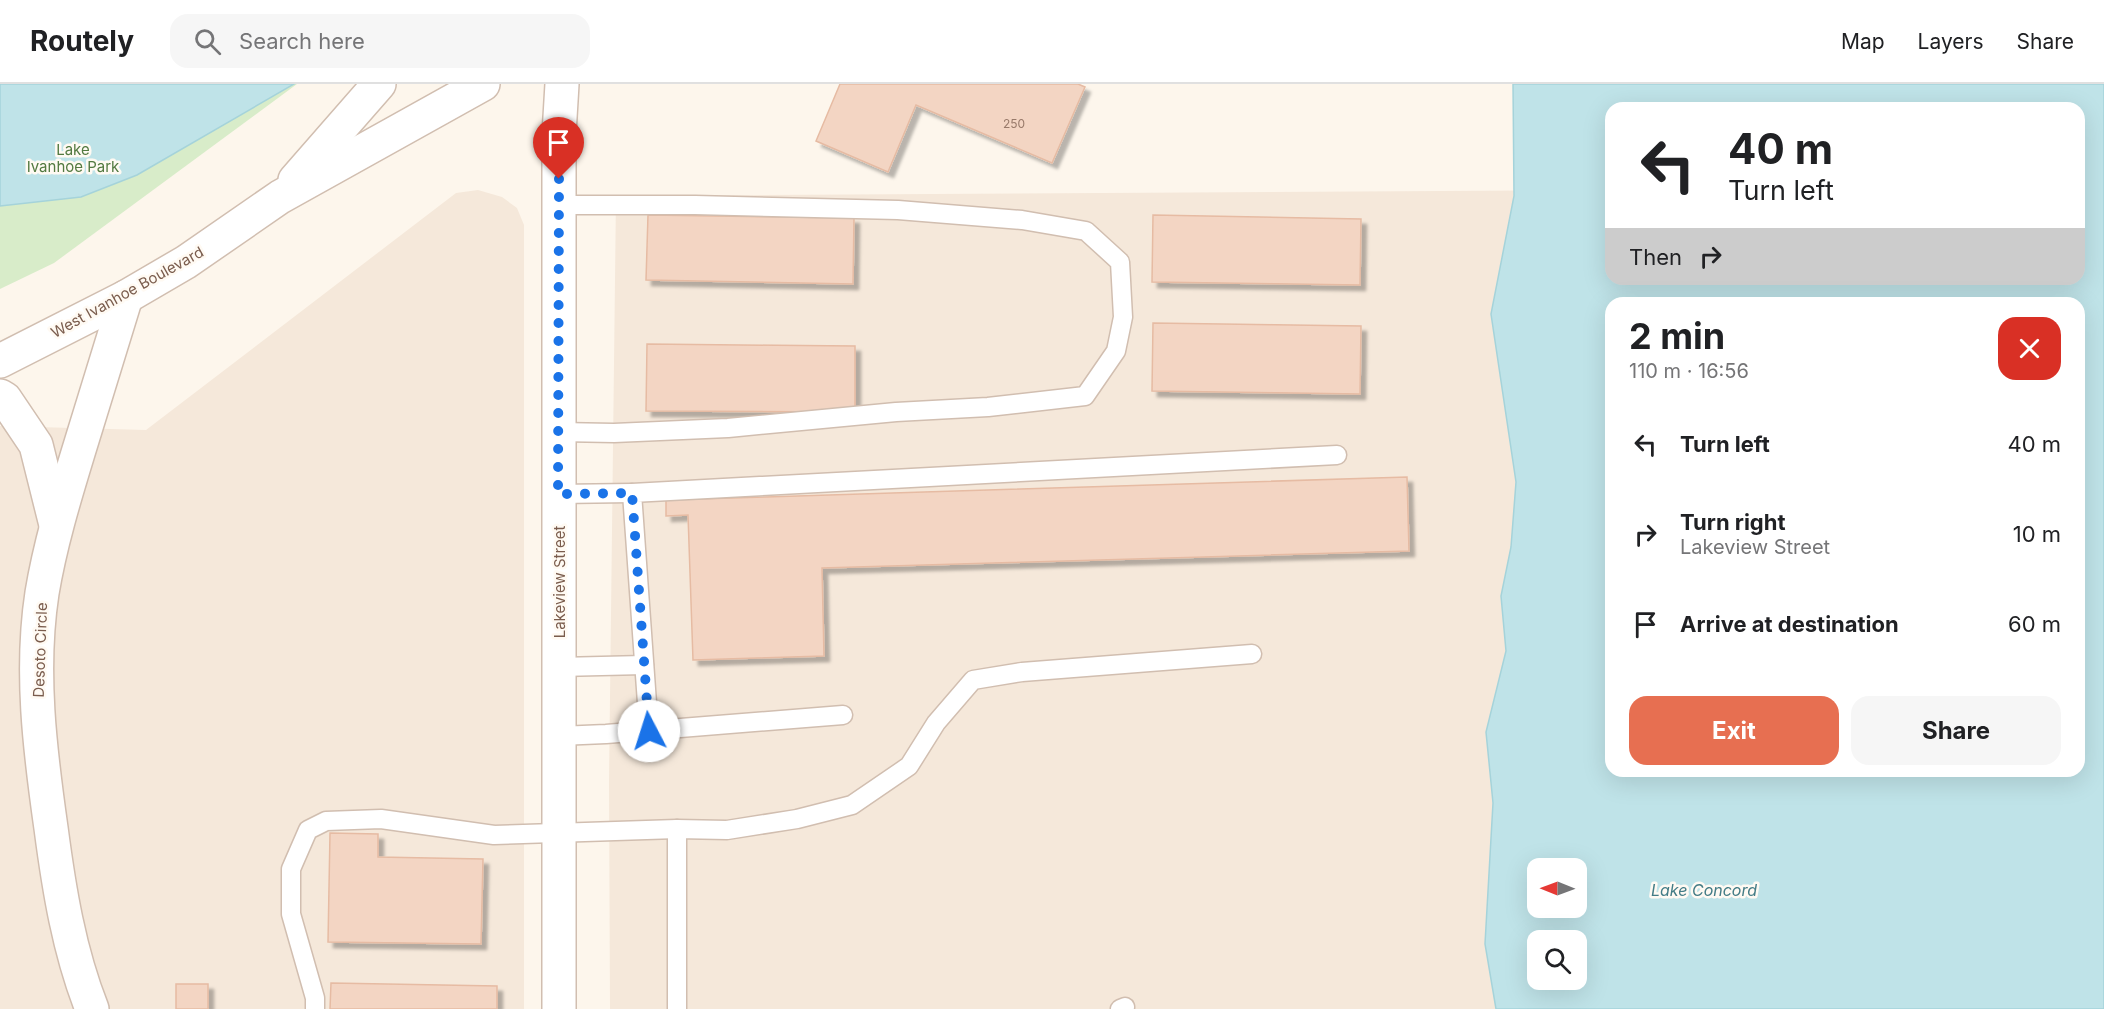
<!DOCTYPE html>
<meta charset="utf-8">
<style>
body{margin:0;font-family:Inter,sans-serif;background:#f6f6f6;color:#202124;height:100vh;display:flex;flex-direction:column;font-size:22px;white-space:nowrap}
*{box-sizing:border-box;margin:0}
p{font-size:20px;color:#757577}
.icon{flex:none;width:33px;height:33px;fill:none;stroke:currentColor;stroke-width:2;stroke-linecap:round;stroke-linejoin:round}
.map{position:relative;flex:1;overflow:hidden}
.panel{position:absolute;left:1605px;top:213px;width:480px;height:480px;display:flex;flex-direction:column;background:#fff;border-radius:18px;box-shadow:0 6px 24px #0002}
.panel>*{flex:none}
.top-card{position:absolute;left:1605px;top:18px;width:480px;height:183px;border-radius:18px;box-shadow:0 6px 24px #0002;background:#fff;color:#202124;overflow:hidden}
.needle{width:39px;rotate:271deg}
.controls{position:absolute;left:1527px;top:774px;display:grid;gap:12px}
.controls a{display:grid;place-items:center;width:60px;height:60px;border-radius:12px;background:#fff;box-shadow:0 6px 24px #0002;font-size:30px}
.pin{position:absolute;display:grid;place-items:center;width:51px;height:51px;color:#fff;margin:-62px -26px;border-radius:50% 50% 50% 0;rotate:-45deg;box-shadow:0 0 6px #0007}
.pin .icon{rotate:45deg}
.me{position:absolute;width:66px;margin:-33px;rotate:355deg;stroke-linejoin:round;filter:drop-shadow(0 0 4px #0008)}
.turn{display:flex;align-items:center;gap:21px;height:126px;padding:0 24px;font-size:27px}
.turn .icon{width:78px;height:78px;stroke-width:2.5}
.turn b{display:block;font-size:42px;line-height:51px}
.then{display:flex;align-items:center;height:57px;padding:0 24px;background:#0003;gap:12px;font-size:22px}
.round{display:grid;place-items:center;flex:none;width:63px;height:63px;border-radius:18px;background:#f6f6f6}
.summary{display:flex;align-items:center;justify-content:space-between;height:102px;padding:0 24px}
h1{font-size:36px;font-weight:700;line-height:45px}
.action{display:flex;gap:12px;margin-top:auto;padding:12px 24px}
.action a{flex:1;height:69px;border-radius:18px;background:#e76f51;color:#fff;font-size:24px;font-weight:700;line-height:69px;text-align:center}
.action a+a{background:#f6f6f6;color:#202124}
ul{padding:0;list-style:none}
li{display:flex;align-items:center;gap:18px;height:90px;padding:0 24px}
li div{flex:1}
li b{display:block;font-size:22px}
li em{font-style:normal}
header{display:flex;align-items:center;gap:36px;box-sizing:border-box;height:84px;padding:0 30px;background:#fff;border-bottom:2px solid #e0e0e0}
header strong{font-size:28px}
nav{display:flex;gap:33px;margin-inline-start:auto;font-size:21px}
.search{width:420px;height:54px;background:#f6f6f6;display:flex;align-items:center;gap:15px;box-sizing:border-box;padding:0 21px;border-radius:18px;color:#757577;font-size:22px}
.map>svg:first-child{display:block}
.residential{fill:#f5e8da;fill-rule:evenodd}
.green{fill:#d8ecc9}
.water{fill:#bfe3e8;stroke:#a5d3da;stroke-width:1.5;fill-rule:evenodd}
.building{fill:#f3d5c3;stroke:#e6bba3;stroke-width:1.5;filter:url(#shadow)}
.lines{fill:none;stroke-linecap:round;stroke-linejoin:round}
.service-casing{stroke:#d1beb0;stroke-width:21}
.minor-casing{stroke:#d1beb0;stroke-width:36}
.tertiary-casing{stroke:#d1beb0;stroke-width:36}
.service{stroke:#fff;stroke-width:18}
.minor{stroke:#fff;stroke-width:33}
.tertiary{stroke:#fff;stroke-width:33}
.route{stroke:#1a73e8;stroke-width:10;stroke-dasharray:0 18}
.labels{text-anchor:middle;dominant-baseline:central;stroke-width:5;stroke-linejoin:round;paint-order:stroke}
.number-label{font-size:12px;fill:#987a6a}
.park-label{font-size:15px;fill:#537a41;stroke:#fffaf3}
.street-label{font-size:15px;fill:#7a5c4d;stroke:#fffaf3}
.water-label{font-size:16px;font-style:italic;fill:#437c86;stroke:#fffaf3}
</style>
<header>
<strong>Routely</strong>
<div class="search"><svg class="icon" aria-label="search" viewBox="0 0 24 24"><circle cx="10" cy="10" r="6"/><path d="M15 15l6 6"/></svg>Search here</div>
<nav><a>Map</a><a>Layers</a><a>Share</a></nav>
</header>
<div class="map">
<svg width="2104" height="925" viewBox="0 0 2104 925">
<defs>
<filter id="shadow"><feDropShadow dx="5.5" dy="5.5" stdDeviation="1.5" flood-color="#0004"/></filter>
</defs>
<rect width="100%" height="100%" fill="#fdf6ec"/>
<g class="residential">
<polygon points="478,106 502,113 517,124 524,141 524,925 0,925 0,342 146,346 456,109"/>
<path d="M1611,106V195H2079L2104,925H610L609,698L616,112ZM1611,219H2079V687H1611ZM1538,784H1576V824H1538ZM1538,856H1576V896H1538Z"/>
</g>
<polygon class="green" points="0,0 297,0 54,179 0,205"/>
<g class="water">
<polygon points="0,0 294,0 137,91 81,113 0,122"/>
<path d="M1513,0H2104V925H1496L1485,860L1493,719L1486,648L1506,567L1501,512L1511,463L1516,398L1491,230L1514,112ZM1611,24H2079V195H1611ZM1611,219H2079V687H1611ZM1538,784H1576V824H1538ZM1538,856H1576V896H1538Z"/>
</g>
<g class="building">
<polygon points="840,0 1078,0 1085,3 1052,79 916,21 888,88 816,57"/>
<polygon points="648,131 854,134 853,200 646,196"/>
<polygon points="1153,131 1361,135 1360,201 1152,198"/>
<polygon points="1153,239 1361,242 1360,310 1152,307"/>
<polygon points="647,260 855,262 855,328 646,327"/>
<polygon points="1407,393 1409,467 822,484 824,572 693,576 688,431 666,432 666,416"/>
<polygon points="330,749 378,750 378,773 483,775 481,860 328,858"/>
<polygon points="331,899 497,902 497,925 330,925"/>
<rect x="176" y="900" width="32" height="25"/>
</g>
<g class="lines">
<defs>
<g id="service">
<polyline points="559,121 695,121 898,126 1022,136 1086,147 1120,178 1123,233 1116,267 1085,312 988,323 896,328 728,344 614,349 559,348"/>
<polyline points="558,410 632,409"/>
<polyline points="559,583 644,581"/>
<polyline points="649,647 632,409 1337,371"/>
<polyline points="559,652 606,650 843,631"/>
<polyline points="677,745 677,925"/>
<polyline points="315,925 315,914 291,830 291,785 308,746 326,737 381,735 494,751 677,745 727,746 797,735 852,721 909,682 936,639 973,596 1022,588 1252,570"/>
<polyline points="1120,925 1125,923"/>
</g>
<g id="minor">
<polyline points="295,96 379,0"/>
<polyline points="0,277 126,213 186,178 280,113 483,0"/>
<polyline points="0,312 5,315 36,361 56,441"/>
<path d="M92,925C69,867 59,805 51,744C40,667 30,587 42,509C50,461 64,415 78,369C94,317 110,265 126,213"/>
</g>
<polyline id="tertiary" points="559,925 559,50 562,0"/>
</defs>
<use href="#service" class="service-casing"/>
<use href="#minor" class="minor-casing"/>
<use href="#tertiary" class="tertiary-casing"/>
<use href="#service" class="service"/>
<use href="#minor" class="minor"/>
<use href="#tertiary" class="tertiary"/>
</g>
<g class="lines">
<polyline class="route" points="559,95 558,410 632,409 649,647"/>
</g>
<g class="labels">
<g class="number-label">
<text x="1014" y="39">250</text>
</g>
<g class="park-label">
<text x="73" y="65">Lake<tspan x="73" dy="17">Ivanhoe Park</tspan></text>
</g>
<g class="street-label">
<text transform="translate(127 208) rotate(-29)">West Ivanhoe Boulevard</text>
<text transform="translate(559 498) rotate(-90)">Lakeview Street</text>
<text transform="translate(40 566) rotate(-88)">Desoto Circle</text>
</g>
<g class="water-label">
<text x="1704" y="806">Lake Concord</text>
</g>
</g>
</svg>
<div class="controls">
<a><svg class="needle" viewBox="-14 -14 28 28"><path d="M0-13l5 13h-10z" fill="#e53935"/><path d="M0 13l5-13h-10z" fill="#757577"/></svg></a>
<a><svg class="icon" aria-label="search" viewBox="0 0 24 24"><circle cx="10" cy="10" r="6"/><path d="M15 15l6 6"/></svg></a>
</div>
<div class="pin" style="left:559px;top:95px;background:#d93025"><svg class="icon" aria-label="arrive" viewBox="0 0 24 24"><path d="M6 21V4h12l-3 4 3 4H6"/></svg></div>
<svg class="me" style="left:649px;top:647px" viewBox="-20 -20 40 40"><circle r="19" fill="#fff"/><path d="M0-13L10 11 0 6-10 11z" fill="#1a73e8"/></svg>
<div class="top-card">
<div class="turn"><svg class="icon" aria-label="left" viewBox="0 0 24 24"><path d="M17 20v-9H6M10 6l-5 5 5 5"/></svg><div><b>40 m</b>Turn left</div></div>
<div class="then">Then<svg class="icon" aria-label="right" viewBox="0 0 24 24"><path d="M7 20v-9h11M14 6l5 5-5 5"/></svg></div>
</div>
<section class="panel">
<div class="summary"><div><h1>2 min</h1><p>110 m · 16:56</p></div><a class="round" style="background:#d93025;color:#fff"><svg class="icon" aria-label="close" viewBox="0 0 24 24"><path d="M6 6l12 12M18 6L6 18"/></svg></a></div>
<ul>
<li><svg class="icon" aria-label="left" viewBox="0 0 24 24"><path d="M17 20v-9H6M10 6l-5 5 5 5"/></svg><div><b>Turn left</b></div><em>40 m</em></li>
<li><svg class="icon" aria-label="right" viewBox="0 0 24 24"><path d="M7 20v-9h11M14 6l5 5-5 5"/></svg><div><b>Turn right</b><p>Lakeview Street</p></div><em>10 m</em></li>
<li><svg class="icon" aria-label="arrive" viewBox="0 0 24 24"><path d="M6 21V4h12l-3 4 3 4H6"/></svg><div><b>Arrive at destination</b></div><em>60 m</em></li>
</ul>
<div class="action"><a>Exit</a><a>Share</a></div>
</section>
</div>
